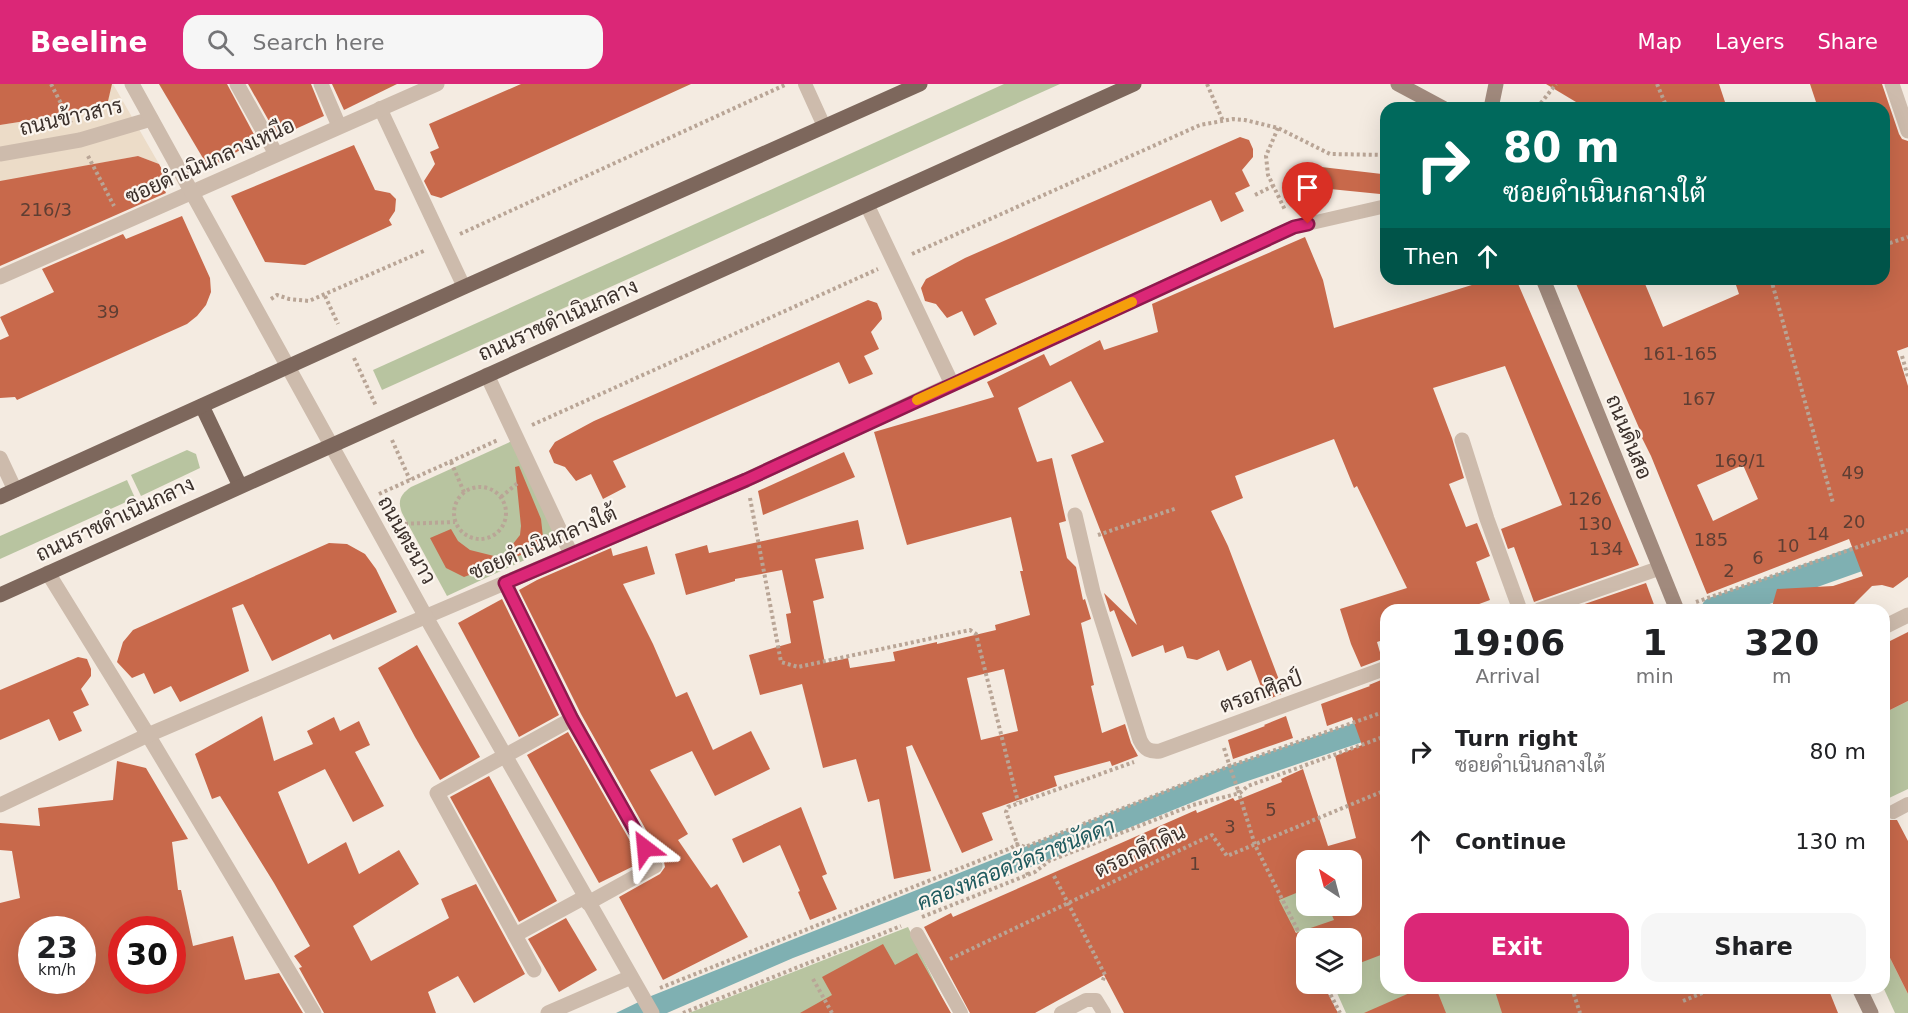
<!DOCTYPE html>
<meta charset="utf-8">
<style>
body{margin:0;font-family:"DejaVu Sans",Sarabun,sans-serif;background:#f6f6f6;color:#202124;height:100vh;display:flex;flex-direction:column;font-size:22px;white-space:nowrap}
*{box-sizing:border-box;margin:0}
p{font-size:20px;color:#757577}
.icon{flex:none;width:33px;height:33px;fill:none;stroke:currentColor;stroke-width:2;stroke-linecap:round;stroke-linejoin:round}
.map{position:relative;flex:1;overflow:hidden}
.panel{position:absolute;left:1380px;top:520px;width:510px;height:390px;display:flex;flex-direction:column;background:#fff;border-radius:18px;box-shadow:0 6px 24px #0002}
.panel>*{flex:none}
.banner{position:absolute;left:1380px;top:18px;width:510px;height:183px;border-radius:18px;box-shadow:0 6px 24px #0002;background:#00695c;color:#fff;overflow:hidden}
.needle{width:39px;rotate:324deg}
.controls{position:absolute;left:1296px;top:766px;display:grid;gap:12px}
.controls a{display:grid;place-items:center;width:66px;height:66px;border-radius:12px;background:#fff;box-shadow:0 6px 24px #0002;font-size:30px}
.speed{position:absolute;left:18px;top:832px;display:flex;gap:12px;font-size:30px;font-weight:700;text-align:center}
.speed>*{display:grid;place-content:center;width:78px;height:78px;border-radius:50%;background:#fff;box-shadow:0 6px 24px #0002;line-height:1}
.speed small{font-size:15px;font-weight:400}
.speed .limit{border:9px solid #d22;background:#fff;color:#111}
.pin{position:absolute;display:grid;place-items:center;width:51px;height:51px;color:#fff;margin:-62px -26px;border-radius:50% 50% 50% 0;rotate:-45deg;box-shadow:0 0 6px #0007}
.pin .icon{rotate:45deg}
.me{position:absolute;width:66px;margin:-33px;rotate:331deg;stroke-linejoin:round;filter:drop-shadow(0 0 4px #0008)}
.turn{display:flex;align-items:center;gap:21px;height:126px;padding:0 24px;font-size:27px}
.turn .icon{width:78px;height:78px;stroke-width:2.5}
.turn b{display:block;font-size:42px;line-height:51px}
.then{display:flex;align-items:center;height:57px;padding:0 24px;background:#0003;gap:12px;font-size:22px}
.eta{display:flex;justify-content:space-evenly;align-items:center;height:102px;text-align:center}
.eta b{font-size:36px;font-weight:600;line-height:42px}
.primary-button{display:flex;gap:12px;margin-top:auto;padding:12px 24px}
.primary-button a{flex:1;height:69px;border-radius:18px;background:#db2777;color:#fff;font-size:24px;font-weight:600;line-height:69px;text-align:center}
.primary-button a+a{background:#f6f6f6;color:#202124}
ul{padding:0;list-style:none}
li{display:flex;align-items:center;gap:18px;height:90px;padding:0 24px}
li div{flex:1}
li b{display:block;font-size:22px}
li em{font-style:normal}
header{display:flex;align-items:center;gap:36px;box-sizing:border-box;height:84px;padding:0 30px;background:#db2777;color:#fff}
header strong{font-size:28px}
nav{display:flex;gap:33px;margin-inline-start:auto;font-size:21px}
.search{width:420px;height:54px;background:#f6f6f6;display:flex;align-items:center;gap:15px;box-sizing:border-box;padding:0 21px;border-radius:18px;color:#757577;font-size:22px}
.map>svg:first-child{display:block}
.green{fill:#b8c4a0}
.plaza{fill:#ecdcc8}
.water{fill:#7fb0b2}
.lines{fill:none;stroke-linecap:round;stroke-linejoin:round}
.canal{stroke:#7fb0b2;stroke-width:26}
.building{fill:#c8694b;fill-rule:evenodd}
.path{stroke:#b9a596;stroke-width:4;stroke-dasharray:3 3;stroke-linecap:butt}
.service{stroke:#cdbbac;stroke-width:14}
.minor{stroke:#cdbbac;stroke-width:15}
.tertiary{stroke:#cdbbac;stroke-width:15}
.secondary{stroke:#a18a7d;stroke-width:15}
.primary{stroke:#7d675c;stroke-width:15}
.path-bridge{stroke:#b9a596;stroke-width:4;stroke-dasharray:3 3;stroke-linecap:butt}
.route-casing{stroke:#8e194d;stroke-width:15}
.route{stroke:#db2777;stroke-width:10}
.slow{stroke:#f59e0b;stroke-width:10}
.labels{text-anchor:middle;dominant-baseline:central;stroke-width:4.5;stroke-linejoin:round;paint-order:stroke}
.number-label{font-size:18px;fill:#5e3e33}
.street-label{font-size:21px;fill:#3b302b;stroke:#fbf5ee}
.water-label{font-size:22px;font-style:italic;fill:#1f5a5e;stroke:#fbf5ee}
</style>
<header>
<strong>Beeline</strong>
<div class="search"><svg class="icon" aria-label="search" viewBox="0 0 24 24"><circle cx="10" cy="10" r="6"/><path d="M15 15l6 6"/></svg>Search here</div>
<nav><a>Map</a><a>Layers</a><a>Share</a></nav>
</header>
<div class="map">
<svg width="1908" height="929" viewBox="0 0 1908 929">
<rect width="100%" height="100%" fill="#f4ebe1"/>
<g class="green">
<polygon points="1004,0 1060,0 382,306 373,286"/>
<path d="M512,357L559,460L447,512L402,429C397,416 401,410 411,403Z"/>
<polygon points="187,366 196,370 200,384 141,412 131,391"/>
<polygon points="127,396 135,414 0,475 0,452"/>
<polygon points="1908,617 1908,705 1887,715 1884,709 1884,629"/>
<polygon points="1278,719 1306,777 1306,822 1352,822 1352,777 1386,765 1386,904 1513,905 1521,929 1346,929 1333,900 1352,900 1352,855 1306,855 1306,860 1264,809"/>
<polygon points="908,843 943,916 918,929 689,929"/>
<polygon points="1884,862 1908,910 1908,929 1895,929 1884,905"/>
</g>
<polygon class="plaza" points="113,0 159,80 138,72 0,98 0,41 63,31 77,26"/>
<polygon class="water" points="1386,628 1386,650 1230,703 1052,775 793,874 667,929 616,929 651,912 1220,685"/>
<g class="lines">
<polyline class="canal" points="1714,526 1908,457"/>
</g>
<g class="building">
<polygon points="0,0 112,0 108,17 57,32 0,41"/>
<polygon points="159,0 227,0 257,56 215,81 207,81"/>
<polygon points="248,0 311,0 324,32 278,53"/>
<polygon points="332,0 397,0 344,26"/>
<polygon points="521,0 691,0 441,114 431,111 424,97 435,80 430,68 439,64 429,40"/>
<polygon points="1546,0 1719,0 1727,24 1586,24"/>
<path d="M1810,0H1882L1899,50L1902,55L1908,57V263L1897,267L1908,302V493L1893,504L1882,501L1872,502L1848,526H1771L1777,505L1833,502L1863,492L1849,455L1707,510L1651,372L1642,354L1643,353L1574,195H1643L1663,243L1739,210L1734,195H1884V24H1818ZM1743,381L1758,415L1713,437L1697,401Z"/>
<polygon points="1240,53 1249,56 1253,65 1253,73 1242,86 1250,102 1235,109 1244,127 1221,138 1211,116 985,215 997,240 974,252 962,227 947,234 936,220 925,217 921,204 926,195 965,174"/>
<polygon points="354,61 375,106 390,109 396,115 395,127 389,136 392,141 305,181 265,178 231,112"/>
<polygon points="138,72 159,80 171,102 164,105 166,109 0,182 0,97"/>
<polygon points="1304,81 1382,90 1384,100 1380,110 1300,102 1298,91"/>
<polygon points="182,132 210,194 211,208 206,221 197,232 187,240 17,316 15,313 0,314 0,256 9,252 0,233 54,208 42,185 123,150 126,155"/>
<path d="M1305,153L1323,196L1334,244L1491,195H1516L1639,481L1534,518L1514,463L1508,465L1501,445L1562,421L1505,282L1433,304L1452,354L1464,394L1449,400L1466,443L1477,439L1490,472L1476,478L1490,516L1463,526H1386V555L1377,558L1382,575L1361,583L1351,560L1340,525L1407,504L1357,402L1354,404L1334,355L1235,392L1243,414L1211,427L1228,462L1284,609L1266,616L1251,576L1227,587L1219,566L1197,576L1187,574L1183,562L1165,569L1163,561L1132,573L1114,526L1110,528L1104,509L1137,541L1071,371L1104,358L1071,297L1018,324L1037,378L1052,374L1066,437L1059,439L1067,474L1076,483L1083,516L1085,515L1091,535L1081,539L1094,601L1091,602L1102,649L1125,640L1131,659L1138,672L1112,682L1110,677L1054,692L1057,702L982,729L993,756L962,769L912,661L906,663L931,787L894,795L879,715L868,718L856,675L823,684L802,600L760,611L749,571L791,559L786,530L791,529L782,486L735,495V497L686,511L675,470L707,461L709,469L858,436L864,465L815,475L824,514L813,517L825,579L848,574L850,584L895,577L893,568L937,558V560L996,546L995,541L1030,531L1020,487H1023L1011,433L907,461L874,348L994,313L987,298L1044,270L1050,282L1100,256L1104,266L1158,248L1152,220ZM1004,585L1018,647L981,656L967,594Z"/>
<polygon points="868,216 877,219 881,228 882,235 871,248 879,265 864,272 873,290 849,300 839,278 613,377 626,403 603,415 591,390 576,397 565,383 554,379 549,367 555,358 594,337"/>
<polygon points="844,368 855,393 763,431 758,407"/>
<polygon points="519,382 541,435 544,462 464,493 446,484 430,454 451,445 458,457 470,466 502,474 520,451 521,442 515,383"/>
<polygon points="329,459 347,460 365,470 376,485 397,528 333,556 330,550 272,577 243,520 232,524 249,587 180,618 171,602 154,610 144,589 132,594 117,578 123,558 133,546"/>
<polygon points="647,462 655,490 623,500 653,560 676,613 687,608 713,666 751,647 770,685 715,712 692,667 650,686 688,750 678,756 711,804 717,800 748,853 663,896 619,813 660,790 665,783 664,778 581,630 519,506 537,496 611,464 613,472"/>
<polygon points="1646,499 1656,526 1567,526"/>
<polygon points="502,515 559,631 519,653 458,539"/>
<polygon points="1908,548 1908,617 1884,629 1884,560"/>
<polygon points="417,561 480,673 440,696 415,653 378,584"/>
<polygon points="78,573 87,575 91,585 91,592 81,605 89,621 73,628 82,647 59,657 49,635 0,656 0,606"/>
<path d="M1386,594V869L1352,882V855H1306V900H1323L1338,929H1124L1104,891L1035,929H970L924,843L951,829L953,833L1196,726L1197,729L1233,714L1235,717L1282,698L1281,695L1303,685L1328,762L1356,754L1335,672L1362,661L1352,633L1327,642L1321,620L1370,602L1369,601ZM1306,777H1352V822H1328L1334,836L1296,849L1279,816L1306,805Z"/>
<polygon points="262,632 274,677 313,660 307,647 334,633 340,647 359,637 370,661 355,668 384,722 353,738 325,685 278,708 308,780 346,758 359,790 399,766 419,800 353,842 371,877 449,834 441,815 476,800 525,890 474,919 458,892 428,908 436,929 324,929 299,884 302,883 294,872 310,862 274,799 220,712 212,715 195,670"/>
<polygon points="1286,632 1293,654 1233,675 1228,656 1265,642 1264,641"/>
<polygon points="568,648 642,778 599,799 527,671"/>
<path d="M117,677L146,684L188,755L172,758L178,806H181L193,862L233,852L245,896L279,889L303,929H0V819L20,814L12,767L0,766V739L40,742L38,724L113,716ZM32,846H82V897H32ZM122,846H172V897H122Z"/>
<polygon points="489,692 557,817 519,838 450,713"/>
<polygon points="1884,709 1889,720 1885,724 1885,732 1889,736 1897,736 1908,757 1908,910 1884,862"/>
<polygon points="801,723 827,790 822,792 837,825 810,836 798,808 800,807 780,761 743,779 732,755"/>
<polygon points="566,834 597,886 559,908 528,855"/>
<polygon points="883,860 895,881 917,869 951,929 800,929 832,911 822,893"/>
<polygon points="1421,904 1436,904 1446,929 1364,929"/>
<polygon points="1494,904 1828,904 1838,929 1502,929"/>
</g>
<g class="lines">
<g class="path">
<polyline points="51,0 71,39"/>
<polyline points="1207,0 1223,37"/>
<polyline points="1657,0 1667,24"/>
<polyline points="1537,24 1556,0"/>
<polyline points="1278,44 1266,72 1268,91 1285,126"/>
<polyline points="88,72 114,122"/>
<polyline points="1255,111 1273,102"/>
<polyline points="460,150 787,0"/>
<polyline points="1884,161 1908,153"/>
<polyline points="912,170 1200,41 1233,35 1245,36 1278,44 1330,70 1386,71"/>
<polyline points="1771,195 1833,419"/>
<polyline points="325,212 338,240"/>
<polyline points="271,215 277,211 289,215 309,217 426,166"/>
<polyline points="1902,272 1908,293"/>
<polyline points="354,274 376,322"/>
<polyline points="532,341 878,185"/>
<polyline points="392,356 410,396"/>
<polyline points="451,378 464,408"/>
<circle cx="480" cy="429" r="26"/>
<polyline points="379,410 498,356"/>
<polyline points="501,413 519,398"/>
<polyline points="750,414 781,578 798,583 970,546 976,550 1018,718"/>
<polyline points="399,440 455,438"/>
<polyline points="1098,451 1177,424"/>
<polyline points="1696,518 1908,446"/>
<polyline points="1224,664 1229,680"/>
<polyline points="1238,706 1255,761 1306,863"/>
<polyline points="1028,791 1006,728 1008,723 1134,678"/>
<polyline points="1054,792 1105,891 1102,898"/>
<polyline points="922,833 1035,788 1049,777 1193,721 1240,709 1248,702 1386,652"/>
<polyline points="950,875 1212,751 1227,772 1386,706"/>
<polyline points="813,895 832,929"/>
<polyline points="1325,900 1340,929"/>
<polyline points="660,904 1011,764 1017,760 1025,763 1227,683 1386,627"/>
<polyline points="1572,904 1580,929"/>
<polyline points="1683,917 1714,904"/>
<polyline points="683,929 901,842"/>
</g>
<g class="service">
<polyline points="805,0 824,42"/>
<polyline points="380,24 464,203"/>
<polyline points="952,300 1294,143 1386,122"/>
<polyline points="1893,728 1908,720"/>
<polyline points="917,850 961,929"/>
<polyline points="1061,929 1086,916 1096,916 1104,929"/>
</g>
<g class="minor">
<polyline points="237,0 276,70"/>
<polyline points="321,0 339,42"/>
<polyline points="1892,0 1908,47"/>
<polyline points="0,70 80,56 151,35"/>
<path d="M0,193C146,130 291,64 437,0"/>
<polyline points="487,291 571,470"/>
<polyline points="1462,356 1487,435 1520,526"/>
<polyline points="0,374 15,406"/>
<path d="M1075,431L1093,508L1140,656C1145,666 1150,668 1160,667L1386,584"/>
<polyline points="48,489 148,651 314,929"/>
<polyline points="505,499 572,635 655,782 588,819"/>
<polyline points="1539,526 1660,484"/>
<polyline points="1884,543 1908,531"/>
<polyline points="0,721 148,651 746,396 952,300 867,121"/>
<polyline points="515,851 585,813"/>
<polyline points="534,886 437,709 572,635"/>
<polyline points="548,929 631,893"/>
</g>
<polyline class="tertiary" points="132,0 426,533 652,929"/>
<g class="secondary">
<polyline points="1398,0 1443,24"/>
<polyline points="1491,24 1496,0"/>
<polyline points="1543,195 1677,526"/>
<polyline points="1859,904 1871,929"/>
</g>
<g class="primary">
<polyline points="202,322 240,402"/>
<polyline points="0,413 464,203 920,0"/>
<polyline points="0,511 1134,0"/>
</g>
<polyline class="path-bridge" points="1229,680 1238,706"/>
</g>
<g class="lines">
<defs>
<polyline id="route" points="645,764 572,635 505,499 746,396 1294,143 1308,140"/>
</defs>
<use href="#route" class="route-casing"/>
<use href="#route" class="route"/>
<polyline class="slow" points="917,316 1132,218"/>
</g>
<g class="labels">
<g class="number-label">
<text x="46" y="125">216/3</text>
<text x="108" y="227">39</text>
<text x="1680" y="269">161-165</text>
<text x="1699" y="314">167</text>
<text x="1740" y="376">169/1</text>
<text x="1853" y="388">49</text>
<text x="1585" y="414">126</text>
<text x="1854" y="437">20</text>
<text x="1595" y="439">130</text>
<text x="1818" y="449">14</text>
<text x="1711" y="455">185</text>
<text x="1788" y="461">10</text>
<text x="1606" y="464">134</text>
<text x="1758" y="473">6</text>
<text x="1729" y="486">2</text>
<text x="1271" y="725">5</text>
<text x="1230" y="742">3</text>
<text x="1195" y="779">1</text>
</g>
<g class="street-label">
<text transform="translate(71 33) rotate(-13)">ถนนข้าวสาร</text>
<text transform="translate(210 77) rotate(-24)">ซอยดำเนินกลางเหนือ</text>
<text transform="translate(558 236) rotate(-24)">ถนนราชดำเนินกลาง</text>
<text transform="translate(1629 353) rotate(68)">ถนนดินสอ</text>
<text transform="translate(115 435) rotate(-25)">ถนนราชดำเนินกลาง</text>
<text transform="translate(407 456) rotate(61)">ถนนตะนาว</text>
<text transform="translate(543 459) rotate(-23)">ซอยดำเนินกลางใต้</text>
<text transform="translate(1261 608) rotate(-20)">ตรอกศิลป์</text>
<text transform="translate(1140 767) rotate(-25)">ตรอกดึกดิน</text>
</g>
<g class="water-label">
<text transform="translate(1016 780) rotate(-22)">คลองหลอดวัดราชนัดดา</text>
</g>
</g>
</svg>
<div class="controls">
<a><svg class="needle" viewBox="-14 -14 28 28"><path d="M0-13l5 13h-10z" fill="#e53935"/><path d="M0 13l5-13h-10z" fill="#757577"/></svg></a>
<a><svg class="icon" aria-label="layers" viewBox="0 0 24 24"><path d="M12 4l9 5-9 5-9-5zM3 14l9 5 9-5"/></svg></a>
</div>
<div class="speed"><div>23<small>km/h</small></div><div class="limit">30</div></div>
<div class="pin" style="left:1308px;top:140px;background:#d93025"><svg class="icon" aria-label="arrive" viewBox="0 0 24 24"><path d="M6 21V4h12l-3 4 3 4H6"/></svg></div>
<svg class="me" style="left:645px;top:764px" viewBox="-20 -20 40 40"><path d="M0-17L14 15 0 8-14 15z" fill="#db2777" stroke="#fff" stroke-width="4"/></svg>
<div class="banner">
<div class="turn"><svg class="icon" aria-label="right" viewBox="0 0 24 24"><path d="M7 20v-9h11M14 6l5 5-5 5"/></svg><div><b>80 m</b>ซอยดำเนินกลางใต้</div></div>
<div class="then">Then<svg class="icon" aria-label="ahead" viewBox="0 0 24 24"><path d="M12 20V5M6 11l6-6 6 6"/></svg></div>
</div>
<section class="panel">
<div class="eta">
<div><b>19:06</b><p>Arrival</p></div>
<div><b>1</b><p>min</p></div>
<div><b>320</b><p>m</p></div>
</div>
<ul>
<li><svg class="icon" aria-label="right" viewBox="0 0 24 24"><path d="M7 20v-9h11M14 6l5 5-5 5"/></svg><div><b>Turn right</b><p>ซอยดำเนินกลางใต้</p></div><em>80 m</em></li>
<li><svg class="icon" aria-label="ahead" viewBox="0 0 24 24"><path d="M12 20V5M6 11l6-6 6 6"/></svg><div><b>Continue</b></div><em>130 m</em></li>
</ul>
<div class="primary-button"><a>Exit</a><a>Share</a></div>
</section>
</div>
